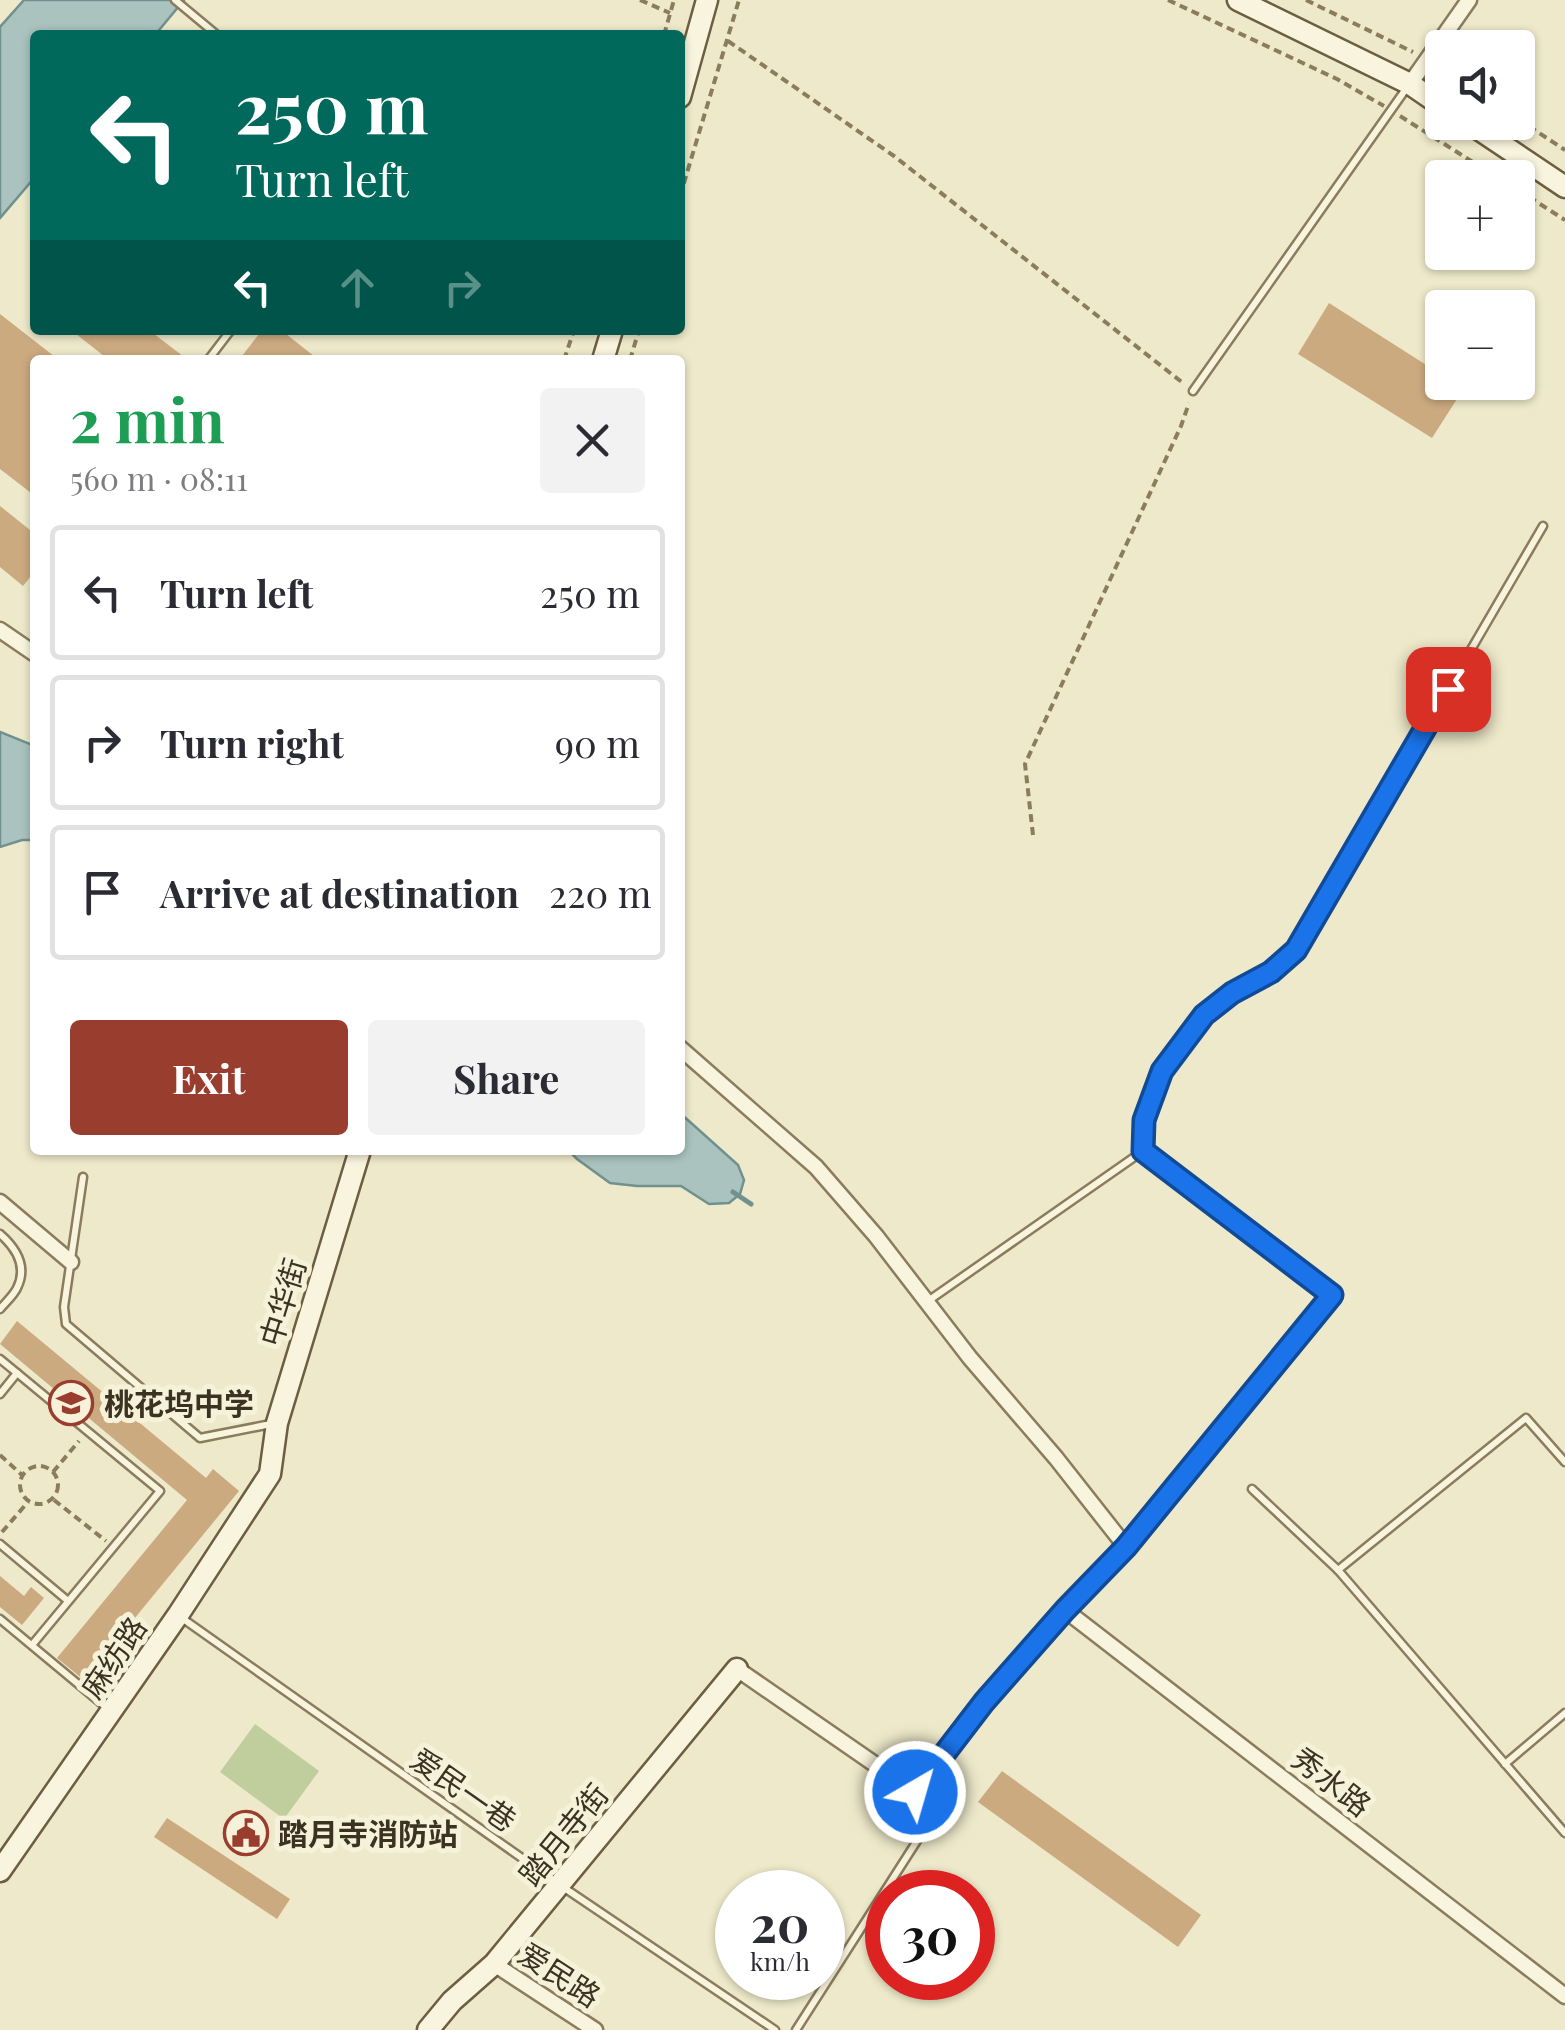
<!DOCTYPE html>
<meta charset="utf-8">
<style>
body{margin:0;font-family:"Playfair Display","Noto Sans SC",serif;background:#f2f2f3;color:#2b2b33;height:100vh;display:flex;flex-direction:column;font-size:38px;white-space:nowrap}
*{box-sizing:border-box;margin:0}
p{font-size:32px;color:#7c7c81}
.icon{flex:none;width:55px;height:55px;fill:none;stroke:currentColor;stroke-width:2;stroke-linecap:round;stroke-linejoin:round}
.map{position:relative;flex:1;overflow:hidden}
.panel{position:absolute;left:30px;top:355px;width:655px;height:800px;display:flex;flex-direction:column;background:#fff;border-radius:10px;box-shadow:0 2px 8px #0004}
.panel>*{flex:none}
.guide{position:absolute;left:30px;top:30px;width:655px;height:305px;border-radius:10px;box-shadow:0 2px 8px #0004;background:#00695c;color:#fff;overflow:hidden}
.fabs{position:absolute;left:1425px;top:30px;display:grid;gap:20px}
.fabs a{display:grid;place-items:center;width:110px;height:110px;border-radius:10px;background:#fff;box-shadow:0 2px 8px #0004;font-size:50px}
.speed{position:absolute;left:715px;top:1870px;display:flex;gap:20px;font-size:50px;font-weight:700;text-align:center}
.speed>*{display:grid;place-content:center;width:130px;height:130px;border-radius:50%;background:#fff;box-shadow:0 2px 8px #0004;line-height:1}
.speed small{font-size:25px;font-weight:400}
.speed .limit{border:15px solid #d22;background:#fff;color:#111}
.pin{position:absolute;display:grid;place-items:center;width:85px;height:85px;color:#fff;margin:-42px;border-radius:20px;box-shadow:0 5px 15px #0006}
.me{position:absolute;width:110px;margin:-55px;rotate:38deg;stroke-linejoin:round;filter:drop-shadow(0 0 8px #0008)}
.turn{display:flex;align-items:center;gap:35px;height:210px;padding:0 40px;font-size:45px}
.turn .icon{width:130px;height:130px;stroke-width:2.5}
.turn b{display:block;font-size:70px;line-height:85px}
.lanes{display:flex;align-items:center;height:95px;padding:0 40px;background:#0003;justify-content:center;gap:50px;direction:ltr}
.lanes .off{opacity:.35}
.round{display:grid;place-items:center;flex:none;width:105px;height:105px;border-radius:10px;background:#f2f2f3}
.summary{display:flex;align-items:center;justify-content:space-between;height:170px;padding:0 40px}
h1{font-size:60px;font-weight:700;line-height:75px;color:#1e9e55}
.button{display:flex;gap:20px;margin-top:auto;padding:20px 40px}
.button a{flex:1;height:115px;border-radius:10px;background:#993d2f;color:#fff;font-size:40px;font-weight:700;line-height:115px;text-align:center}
.button a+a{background:#f2f2f3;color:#2b2b33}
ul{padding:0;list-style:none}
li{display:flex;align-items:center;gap:30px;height:135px;margin:0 20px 15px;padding:0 20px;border:5px solid #e1e1e2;border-radius:10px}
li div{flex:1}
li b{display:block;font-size:38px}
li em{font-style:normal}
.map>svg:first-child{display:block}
.green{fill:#c0cd9d}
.water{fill:#aac3bf;stroke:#70918e;stroke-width:2.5}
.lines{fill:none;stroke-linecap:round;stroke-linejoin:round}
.stream{stroke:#70918e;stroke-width:5}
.building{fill:#ccaa80}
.lane-casing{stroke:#8b7c5e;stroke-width:11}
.street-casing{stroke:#8b7c5e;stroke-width:19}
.secondary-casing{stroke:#6d5d41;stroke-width:25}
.path{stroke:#8b7c5e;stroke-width:4;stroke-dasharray:8 5;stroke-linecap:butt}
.lane{stroke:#f9f4dd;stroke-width:6}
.street{stroke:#f9f4dd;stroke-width:14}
.secondary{stroke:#f9f4dd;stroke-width:20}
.route-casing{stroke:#114b97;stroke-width:25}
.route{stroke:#1a73e8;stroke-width:18}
.labels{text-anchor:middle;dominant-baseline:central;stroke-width:10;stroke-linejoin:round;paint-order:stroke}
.street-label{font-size:30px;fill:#3c3221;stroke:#f6f2d9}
.poi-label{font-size:30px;font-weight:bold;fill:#3c3221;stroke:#f6f2d9;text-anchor:start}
</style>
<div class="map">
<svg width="1565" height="2030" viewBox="0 0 1565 2030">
<rect width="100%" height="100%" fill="#eee9ca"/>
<polygon class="green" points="255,1724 319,1771 284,1819 220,1772"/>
<g class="water">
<polygon points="24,0 184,0 155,35 35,35 35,177 0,218 0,27"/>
<polygon points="0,732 35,746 35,840 22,840 0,847"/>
<polygon points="680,1113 738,1165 744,1180 740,1194 729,1203 709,1204 681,1186 637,1186 610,1183 577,1159 568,1150 680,1150"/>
</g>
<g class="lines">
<polyline class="stream" points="733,1192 751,1204"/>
</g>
<g class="building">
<polygon points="1329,303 1442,375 1442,382 1455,382 1464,388 1432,438 1298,354"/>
<polygon points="0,314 59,360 35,360 35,496 0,469"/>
<polygon points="71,330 149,330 188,360 109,360"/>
<polygon points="262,330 281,330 319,360 239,360"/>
<polygon points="0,506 35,534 35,571 23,586 0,567"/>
<polygon points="17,1321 206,1478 213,1469 239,1491 84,1680 57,1658 187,1500 0,1344"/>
<polygon points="0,1576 24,1596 31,1587 44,1598 22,1625 0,1607"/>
<polygon points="1002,1771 1201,1915 1178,1947 978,1802"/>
<polygon points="167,1818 290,1899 277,1919 154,1837"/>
</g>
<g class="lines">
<defs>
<g id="lane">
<polyline points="175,0 217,35"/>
<polyline points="208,360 231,330"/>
<polyline points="1193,391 1408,86"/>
<polyline points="83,1177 64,1307 66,1324 200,1438 271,1424"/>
<path d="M0,1234C16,1248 28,1266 17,1288C14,1295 5,1303 0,1309"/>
<polyline points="928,1301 1143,1151"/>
<polyline points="0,1359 17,1373"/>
<polyline points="0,1394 17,1373 160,1491 32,1645"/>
<polyline points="1252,1489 1338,1570 1565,1833"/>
<polyline points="0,1544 68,1601"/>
<polyline points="1127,1546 1332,1295 1143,1151 1144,1120 1162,1071 1204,1015 1232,993 1271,972 1296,950 1543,526"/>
<polyline points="1338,1570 1526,1418 1565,1462"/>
<polyline points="179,1616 560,1885 775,2030"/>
<polyline points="0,1619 107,1708"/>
<polyline points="1505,1764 1565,1713"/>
<polyline points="796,2030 938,1808 916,1792"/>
</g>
<g id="street">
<polyline points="1410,84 1469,0"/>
<polyline points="0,630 35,654"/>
<polyline points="680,1048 816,1167 876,1236 970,1358 1056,1458 1126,1547 1065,1610 985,1702 915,1792 737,1669"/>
<polyline points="0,1202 71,1262"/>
<polyline points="1065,1610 1565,1996"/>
<polyline points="494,1964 595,2030"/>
</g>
<g id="secondary">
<polyline points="1238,0 1410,84 1442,106"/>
<polyline points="680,97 707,0"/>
<polyline points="1468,122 1565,187"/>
<polyline points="603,360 612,330"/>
<polyline points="0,1871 178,1615 270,1474 277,1423 360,1150"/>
<polyline points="428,2030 452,2001 494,1964 737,1669"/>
</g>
</defs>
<use href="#lane" class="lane-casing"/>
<use href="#street" class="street-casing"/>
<use href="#secondary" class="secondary-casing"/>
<g class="path">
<polyline points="640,0 670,13"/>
<polyline points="1168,0 1337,79 1384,106"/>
<polyline points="1306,0 1413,52"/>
<polyline points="664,35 674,0"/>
<polyline points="728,41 894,156 1183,383"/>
<polyline points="1400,116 1498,178"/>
<polyline points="1518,119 1565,150"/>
<polyline points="1518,190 1565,220"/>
<polyline points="680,196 739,0"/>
<polyline points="564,360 574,330"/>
<polyline points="630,360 639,330"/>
<polyline points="1033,835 1025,764 1181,426 1189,403"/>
<polyline points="0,1455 22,1475"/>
<circle cx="39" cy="1485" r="19"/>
<polyline points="53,1472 79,1441"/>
<polyline points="54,1500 106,1541"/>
<polyline points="2,1532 28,1502"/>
</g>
<use href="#lane" class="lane"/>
<use href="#street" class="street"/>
<use href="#secondary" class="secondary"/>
</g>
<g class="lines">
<defs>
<polyline id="route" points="915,1792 984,1702 1065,1610 1126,1547 1332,1295 1143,1151 1144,1120 1162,1071 1204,1015 1232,993 1271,972 1296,950 1448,689"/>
</defs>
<use href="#route" class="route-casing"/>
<use href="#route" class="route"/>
</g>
<defs>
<symbol id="school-ring" viewBox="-11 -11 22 22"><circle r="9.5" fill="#f6f2d9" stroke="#993d2f" stroke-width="1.5"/><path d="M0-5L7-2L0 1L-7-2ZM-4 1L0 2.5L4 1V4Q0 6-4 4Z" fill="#993d2f"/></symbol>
<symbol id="civic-ring" viewBox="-11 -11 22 22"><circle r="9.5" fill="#f6f2d9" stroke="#993d2f" stroke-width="1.5"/><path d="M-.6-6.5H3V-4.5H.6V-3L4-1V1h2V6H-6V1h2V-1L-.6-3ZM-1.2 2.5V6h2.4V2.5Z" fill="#993d2f"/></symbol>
</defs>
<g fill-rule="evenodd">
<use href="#school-ring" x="46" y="1378" width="50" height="50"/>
<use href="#civic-ring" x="221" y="1808" width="50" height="50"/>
</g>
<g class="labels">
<g class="street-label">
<text transform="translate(282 1302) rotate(-73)">中华街</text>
<text transform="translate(113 1657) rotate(-56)">麻纺路</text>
<text transform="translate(1332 1781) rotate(38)">秀水路</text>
<text transform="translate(464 1789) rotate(35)">爱民一巷</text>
<text transform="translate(563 1834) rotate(-51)">踏月寺街</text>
<text transform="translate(560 1974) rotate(33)">爱民路</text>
</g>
<g class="poi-label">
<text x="104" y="1403">桃花坞中学</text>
<text x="278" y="1833">踏月寺消防站</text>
</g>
</g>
</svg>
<div class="fabs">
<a><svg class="icon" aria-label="sound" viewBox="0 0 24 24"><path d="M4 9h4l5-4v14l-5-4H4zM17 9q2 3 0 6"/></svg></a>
<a>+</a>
<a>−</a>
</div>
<div class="speed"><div>20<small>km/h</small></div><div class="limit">30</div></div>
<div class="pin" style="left:1448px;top:689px;background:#d93025"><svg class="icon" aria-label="arrive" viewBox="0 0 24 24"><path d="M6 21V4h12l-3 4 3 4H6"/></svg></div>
<svg class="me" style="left:915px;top:1792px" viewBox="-20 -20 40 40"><circle r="17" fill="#1a73e8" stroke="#fff" stroke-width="3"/><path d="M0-11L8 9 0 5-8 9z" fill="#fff"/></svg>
<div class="guide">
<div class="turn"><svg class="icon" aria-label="left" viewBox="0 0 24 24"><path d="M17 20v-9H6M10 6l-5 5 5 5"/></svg><div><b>250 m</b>Turn left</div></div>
<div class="lanes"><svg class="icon" aria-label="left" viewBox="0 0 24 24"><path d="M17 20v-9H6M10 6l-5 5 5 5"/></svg><svg class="icon off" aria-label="ahead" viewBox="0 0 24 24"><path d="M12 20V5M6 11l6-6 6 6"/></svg><svg class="icon off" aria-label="right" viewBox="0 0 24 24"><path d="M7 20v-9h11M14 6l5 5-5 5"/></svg></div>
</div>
<section class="panel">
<div class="summary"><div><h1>2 min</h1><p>560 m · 08:11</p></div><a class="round"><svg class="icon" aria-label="close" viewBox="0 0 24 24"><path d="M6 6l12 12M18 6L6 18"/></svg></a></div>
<ul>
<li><svg class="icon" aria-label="left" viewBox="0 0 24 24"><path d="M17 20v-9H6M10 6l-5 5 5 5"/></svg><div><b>Turn left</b></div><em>250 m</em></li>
<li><svg class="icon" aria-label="right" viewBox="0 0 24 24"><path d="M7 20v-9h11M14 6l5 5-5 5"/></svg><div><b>Turn right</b></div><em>90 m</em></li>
<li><svg class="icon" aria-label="arrive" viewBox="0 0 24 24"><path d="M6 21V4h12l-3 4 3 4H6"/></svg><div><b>Arrive at destination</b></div><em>220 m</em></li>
</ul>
<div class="button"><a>Exit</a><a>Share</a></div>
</section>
</div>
